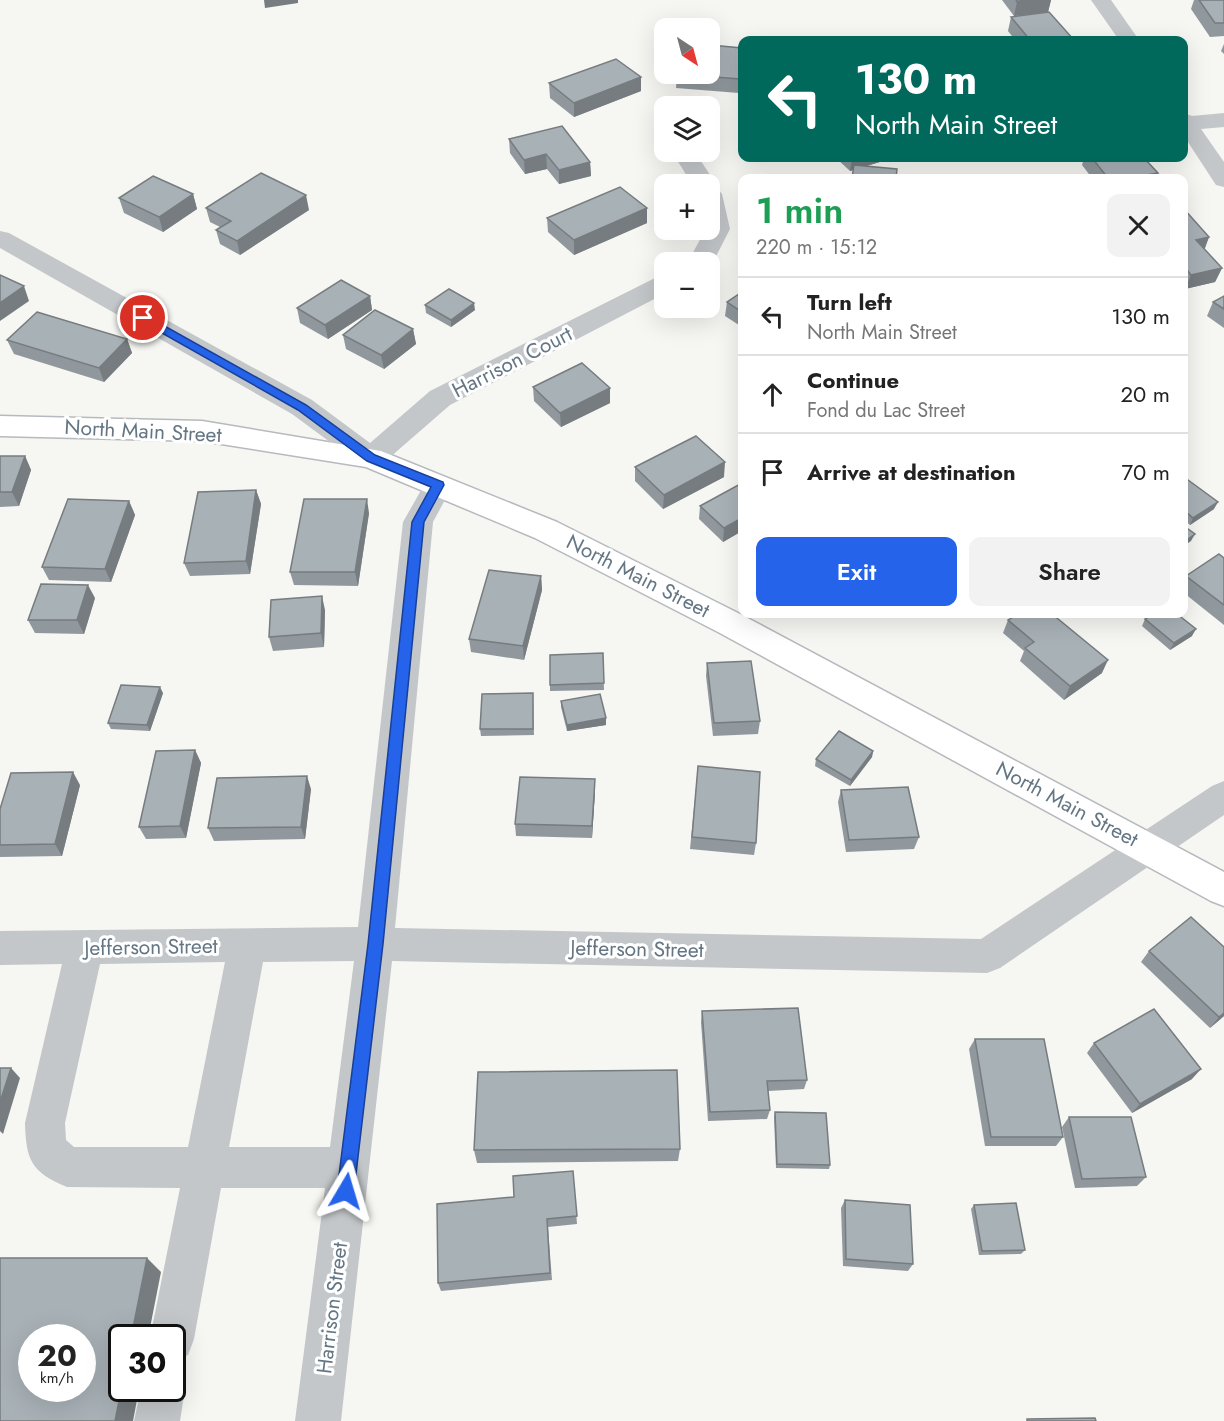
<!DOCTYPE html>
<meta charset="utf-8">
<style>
body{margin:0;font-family:Jost,sans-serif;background:#f2f2f2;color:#222;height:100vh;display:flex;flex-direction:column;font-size:22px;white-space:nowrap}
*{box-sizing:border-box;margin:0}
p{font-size:20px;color:#767676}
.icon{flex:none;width:33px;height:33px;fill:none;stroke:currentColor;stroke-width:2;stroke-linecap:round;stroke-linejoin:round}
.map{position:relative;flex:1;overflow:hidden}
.drawer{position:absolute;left:738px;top:174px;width:450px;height:444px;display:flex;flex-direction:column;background:#fff;border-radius:12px;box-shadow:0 6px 24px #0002}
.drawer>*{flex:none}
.hud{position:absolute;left:738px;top:36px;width:450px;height:126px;border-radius:12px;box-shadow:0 6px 24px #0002;background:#00695c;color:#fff;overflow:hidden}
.needle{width:39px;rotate:144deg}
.controls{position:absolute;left:654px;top:18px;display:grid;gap:12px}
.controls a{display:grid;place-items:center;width:66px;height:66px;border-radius:12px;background:#fff;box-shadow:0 6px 24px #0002;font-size:30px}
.speed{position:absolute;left:18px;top:1324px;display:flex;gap:12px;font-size:30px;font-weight:700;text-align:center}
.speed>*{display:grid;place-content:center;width:78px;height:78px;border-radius:50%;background:#fff;box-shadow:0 6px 24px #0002;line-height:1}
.speed small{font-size:15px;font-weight:400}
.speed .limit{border:3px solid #111;border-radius:9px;background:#fff;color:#111}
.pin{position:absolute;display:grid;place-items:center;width:51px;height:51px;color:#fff;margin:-26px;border:3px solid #fff;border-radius:50%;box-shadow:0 2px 6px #0007}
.me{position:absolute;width:66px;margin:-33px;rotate:7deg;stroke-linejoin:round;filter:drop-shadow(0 0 4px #0008)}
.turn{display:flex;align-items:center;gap:21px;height:126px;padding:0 18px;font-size:27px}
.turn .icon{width:78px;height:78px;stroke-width:2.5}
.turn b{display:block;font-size:42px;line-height:51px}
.round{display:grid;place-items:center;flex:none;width:63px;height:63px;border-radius:12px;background:#f2f2f2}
.head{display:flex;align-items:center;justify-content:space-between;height:102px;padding:0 18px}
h1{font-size:36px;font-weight:600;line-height:45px;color:#1e9e55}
.action{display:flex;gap:12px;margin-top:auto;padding:12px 18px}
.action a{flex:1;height:69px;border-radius:12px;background:#2563eb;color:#fff;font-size:24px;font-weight:600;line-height:69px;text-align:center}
.action a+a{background:#f2f2f2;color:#222}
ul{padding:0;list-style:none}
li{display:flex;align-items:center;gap:18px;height:78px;padding:0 18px;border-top:2px solid #e0e0e0}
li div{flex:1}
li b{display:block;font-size:22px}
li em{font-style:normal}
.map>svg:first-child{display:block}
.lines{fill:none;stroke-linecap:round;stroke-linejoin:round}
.major-casing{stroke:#b6babe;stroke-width:3}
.minor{fill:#c3c7ca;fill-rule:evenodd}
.major{fill:#fff;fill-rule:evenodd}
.wall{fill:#90989d}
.shaded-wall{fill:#767c7f}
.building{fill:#a8b1b6;stroke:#767c7f;stroke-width:1.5;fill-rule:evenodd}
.route{fill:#2563eb;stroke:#184099;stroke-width:1.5}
.labels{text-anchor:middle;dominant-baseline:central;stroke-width:6;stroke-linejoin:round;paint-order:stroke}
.street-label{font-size:21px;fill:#647684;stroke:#fff}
</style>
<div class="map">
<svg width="1224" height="1421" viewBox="0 0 1224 1421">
<rect width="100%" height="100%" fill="#f6f6f2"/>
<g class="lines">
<defs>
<polygon id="major" points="0,416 202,421 381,451 557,522 740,614 1224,872 1224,906 1211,901 718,632 535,538 366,467 202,441 0,436"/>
</defs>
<use href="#major" class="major-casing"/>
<g class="minor">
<polygon points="1091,0 1111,0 1139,40 1119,40"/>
<polygon points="1184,113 1192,116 1224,113 1224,127 1201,129 1224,162 1224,187 1216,185 1184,136"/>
<polygon points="689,153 697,155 716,184 713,188 718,189 722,194 730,229 710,268 710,262 688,262 705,230 710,230 710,184 692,184 677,160 681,155"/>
<polygon points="0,231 9,233 312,400 370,443 430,391 655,278 664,276 664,294 450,405 381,465 371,468 361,465 292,414 0,248"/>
<path d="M438,475L448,478L453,485L433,522L395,928L981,939L1212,786L1224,781V815L1000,968L987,973L392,961L341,1421H295L325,1188H221L194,1339L188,1355L172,1361V1338H150L180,1188L67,1187C31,1172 26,1160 25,1123L62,964L0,965V931L358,927L403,522L428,478ZM354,961L330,1147H229L263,962ZM225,962L188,1147H74L66,1140L65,1123L100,964Z"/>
<polygon points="172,1370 179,1373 185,1389 180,1421 134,1421 141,1389 172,1389"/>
</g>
<use href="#major" class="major"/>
</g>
<g class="wall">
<polygon points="1002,0 1051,0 1048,12 1014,16"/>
<polygon points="1194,0 1224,0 1224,36 1210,37 1191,9"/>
<polygon points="1011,17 1074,40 1015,40 1008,31"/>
<polygon points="1224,44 1224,54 1221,51"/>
<polygon points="742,48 739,93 676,88 677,74"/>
<polygon points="641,77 641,91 574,117 550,98 549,83"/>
<polygon points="509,139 590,162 591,176 559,184 547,169 525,174 510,153"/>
<polygon points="836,158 884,158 883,161 850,171"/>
<polygon points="1084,158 1144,158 1156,178 1092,178 1082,165"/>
<polygon points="193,194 197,209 163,232 124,213 119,198"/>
<polygon points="206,208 309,210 240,255 220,244 216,230 220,227 210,222"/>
<polygon points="1184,209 1209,237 1204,249 1222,268 1215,282 1185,289 1184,287"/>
<polygon points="547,218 647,223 574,255 548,232"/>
<polygon points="742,292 742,327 725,316 727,302"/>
<polygon points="370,296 372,310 328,339 300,323 297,308"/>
<polygon points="1224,296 1224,328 1207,316 1213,302"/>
<polygon points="425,305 475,310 451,327 426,313"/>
<polygon points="413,329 416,344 384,369 346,349 343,335"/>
<polygon points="127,339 132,353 104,382 14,354 7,340"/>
<polygon points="533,387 610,388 610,403 561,427 534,401"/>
<polygon points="0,456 25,456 31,470 19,506 0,507"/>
<polygon points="635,467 724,477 663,509 635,481"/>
<polygon points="1184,477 1214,509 1190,525 1184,520"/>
<polygon points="742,483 742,531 723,542 699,519 700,506"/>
<polygon points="256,490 261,504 250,574 190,576 184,563"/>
<polygon points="129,501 135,515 111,582 49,580 42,567"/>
<polygon points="369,513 358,586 294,585 290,572"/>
<polygon points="1224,558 1224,625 1184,593 1184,582 1186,576"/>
<polygon points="541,576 542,590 524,660 471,652 469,639"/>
<polygon points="95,598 84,634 35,633 28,620"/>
<polygon points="325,610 324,647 273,651 269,637"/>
<polygon points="1145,619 1192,636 1170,650 1142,626"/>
<polygon points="1008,620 1102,673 1064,700 1020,661 1024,651 1003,633"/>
<polygon points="603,653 604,690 550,691 550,685"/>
<polygon points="707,663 760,721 758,734 713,736 706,676"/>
<polygon points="163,693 150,731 111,729 108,723"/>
<polygon points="533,693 534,735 481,736 480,729"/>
<polygon points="561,701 606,718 606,725 567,731 561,707"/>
<polygon points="195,750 201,763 186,838 146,839 139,827"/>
<polygon points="873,751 872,757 850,786 815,766 816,759"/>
<polygon points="698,766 756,843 754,855 690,849"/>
<polygon points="80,785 62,856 0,857 0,809"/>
<polygon points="311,789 305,839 214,841 208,828"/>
<polygon points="841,790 919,837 914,849 846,852 838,802"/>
<polygon points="595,791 592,838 516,836 515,824"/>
<polygon points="1149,951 1224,1016 1210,1028 1141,962"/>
<polygon points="702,1011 807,1080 804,1089 768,1091 770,1110 767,1119 708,1121 701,1022"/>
<polygon points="975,1039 1063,1137 1056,1146 985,1146 969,1049"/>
<polygon points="1094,1043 1192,1079 1132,1113 1087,1053"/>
<polygon points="775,1112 830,1165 829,1169 776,1168 774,1117"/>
<polygon points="1069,1117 1146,1177 1137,1186 1075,1188 1062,1127"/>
<polygon points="680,1149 678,1161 477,1163 474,1150"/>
<polygon points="573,1171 577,1224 548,1227 552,1280 441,1291 438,1283 514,1197"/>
<polygon points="845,1200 913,1264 908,1271 843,1266 841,1208"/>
<polygon points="974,1205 1025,1250 1021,1254 979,1255 971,1209"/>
</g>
<g class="shaded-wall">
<polygon points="264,0 298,0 298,3 265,8"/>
<polygon points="1031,0 1051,0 1048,12 1014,16 1017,2"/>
<polygon points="742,65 742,74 739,93 740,79"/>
<polygon points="641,77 641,91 574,117 574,103"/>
<polygon points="546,154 547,169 525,174 524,160"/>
<polygon points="852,158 884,158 883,161 850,171"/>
<polygon points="590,162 591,176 559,184 559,170"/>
<polygon points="1158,173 1156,178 1139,178 1140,176"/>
<polygon points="193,194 197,209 163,232 159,217"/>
<polygon points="306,195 309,210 240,255 237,241"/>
<polygon points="647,208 647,223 574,255 574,240"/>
<polygon points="1209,237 1204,251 1196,240"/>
<polygon points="1222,268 1215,282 1185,289 1191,275"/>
<polygon points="24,286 29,301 0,321 0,303"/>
<polygon points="370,296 372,310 328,339 325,325"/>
<polygon points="474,303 475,310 451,327 451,320"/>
<polygon points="413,329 416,344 384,369 381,355"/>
<polygon points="127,339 132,353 104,382 99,368"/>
<polygon points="610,388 610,403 561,427 560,413"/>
<polygon points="25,456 31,470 19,506 12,492"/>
<polygon points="725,462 724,477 663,509 664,495"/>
<polygon points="256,490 261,504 250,574 246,561"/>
<polygon points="367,499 369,513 358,586 355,572"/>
<polygon points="129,501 135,515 111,582 105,569"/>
<polygon points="1218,502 1214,509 1190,525 1193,518"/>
<polygon points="742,518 742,531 723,542 724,528"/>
<polygon points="1195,534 1191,541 1184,546 1184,542"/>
<polygon points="541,576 542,590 524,660 523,646"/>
<polygon points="88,585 95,598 84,634 77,620"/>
<polygon points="322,596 325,610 324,647 321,633"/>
<polygon points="1196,629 1192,636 1170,650 1174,643"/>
<polygon points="1108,660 1102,673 1064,700 1070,686"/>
<polygon points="160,687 163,693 150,731 147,725"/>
<polygon points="606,718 606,725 567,731 567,725"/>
<polygon points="195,750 201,763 186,838 180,826"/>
<polygon points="873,751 872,757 850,786 851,780"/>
<polygon points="73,772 80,785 62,856 55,844"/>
<polygon points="307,776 311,789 305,839 301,827"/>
<polygon points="595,779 595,791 592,838 592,826"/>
<polygon points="1224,1013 1224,1016 1210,1028 1219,1017"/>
<polygon points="11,1068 20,1078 3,1134 0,1131 0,1102"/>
<polygon points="1201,1069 1192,1079 1132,1113 1140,1104"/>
<polygon points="147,1258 161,1272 148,1338 131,1338"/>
<polygon points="122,1386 122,1389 139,1389 133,1421 115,1421"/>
</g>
<g class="building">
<polygon points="1016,0 1031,0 1017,2"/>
<polygon points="1199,0 1224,0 1224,23 1215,23"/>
<polygon points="1049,12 1074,40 1030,40 1011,17"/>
<polygon points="710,45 742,48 742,65 740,79 677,74 710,74"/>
<polygon points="616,59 641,77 574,103 549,83"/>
<polygon points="562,126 590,162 559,170 546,154 524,160 509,139"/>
<polygon points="1092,158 1144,158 1158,173 1140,176 1141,178 1108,178"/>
<polygon points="854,165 897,169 896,178 852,178"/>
<polygon points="261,173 306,195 237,241 216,230 231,221 206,208"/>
<polygon points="153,176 193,194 159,217 119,198"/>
<polygon points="620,187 647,208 574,240 547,218"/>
<polygon points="1184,209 1209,237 1196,240 1222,268 1191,275 1184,266"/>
<polygon points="0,275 24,286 0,303"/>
<polygon points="341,280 370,296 325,325 297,308"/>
<polygon points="449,289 474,303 451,320 425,305"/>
<polygon points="742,292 742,312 727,302"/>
<polygon points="1224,296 1224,309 1213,302"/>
<polygon points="375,310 413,329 381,355 343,335"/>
<polygon points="37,312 127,339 99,368 7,340"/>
<polygon points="582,363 610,388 560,413 533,387"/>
<polygon points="696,436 725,462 664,495 635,467"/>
<polygon points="0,456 25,456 12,492 0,492"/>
<polygon points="1184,477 1218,502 1193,518 1184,510"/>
<polygon points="742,483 742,518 724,528 700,506"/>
<polygon points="256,490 246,561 184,563 198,492"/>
<polygon points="68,499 129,501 105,569 42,567"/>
<polygon points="304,499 367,499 355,572 290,572"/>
<polygon points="1184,526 1195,534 1184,542"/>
<polygon points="1219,554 1224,558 1224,605 1186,576"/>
<polygon points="489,570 541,576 523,646 469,639"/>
<polygon points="41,584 88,585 77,620 28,620"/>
<polygon points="322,596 321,633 269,637 271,600"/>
<polygon points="1018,614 1052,614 1108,660 1070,686 1025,648 1034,642 1008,620"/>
<polygon points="1154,614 1177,614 1196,629 1174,643 1145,619"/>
<polygon points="603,653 604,683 550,685 550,655"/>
<polygon points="751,661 760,721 714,723 707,663"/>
<polygon points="121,685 160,687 147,725 108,723"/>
<polygon points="533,693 533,729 480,729 482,694"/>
<polygon points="600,694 606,718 567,725 561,701"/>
<polygon points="839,731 873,751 851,780 816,759"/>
<polygon points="195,750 180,826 139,827 156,751"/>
<polygon points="698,766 760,772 756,843 692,837"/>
<polygon points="73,772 55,844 0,845 0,809 11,773"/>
<polygon points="307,776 301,827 208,828 217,778"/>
<polygon points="520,777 595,779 592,826 515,824"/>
<polygon points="908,787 919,837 849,840 841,790"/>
<polygon points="1191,917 1224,947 1224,1013 1219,1017 1149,951"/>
<polygon points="798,1008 807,1080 767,1081 770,1110 710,1112 702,1011"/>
<polygon points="1154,1009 1201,1069 1140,1104 1094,1043"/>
<polygon points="975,1039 1044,1039 1063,1137 991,1137"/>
<polygon points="0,1068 11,1068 0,1102"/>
<polygon points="677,1070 680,1149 474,1150 478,1072"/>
<polygon points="775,1112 826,1113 830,1165 777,1164"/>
<polygon points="1069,1117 1131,1117 1146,1177 1082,1179"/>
<polygon points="573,1171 577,1216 547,1219 550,1273 438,1283 437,1204 514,1197 513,1176"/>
<polygon points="845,1200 910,1205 913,1264 846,1259"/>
<polygon points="1016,1203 1025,1250 982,1251 974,1205"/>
<path d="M0,1258H147L131,1338H122V1386L115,1421H0ZM32,1338H82V1389H32Z"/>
<polygon points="1095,1418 1096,1421 1027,1421 1027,1419"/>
</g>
<polygon class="route" points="143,314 306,405 375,455 443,482 444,485 424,522 383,944 354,1191 352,1197 346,1200 340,1197 337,1191 368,944 412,522 431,487 367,461 298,410 139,320 139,315"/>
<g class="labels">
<g class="street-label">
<text transform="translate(512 362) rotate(-27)">Harrison Court</text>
<text transform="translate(143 431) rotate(3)">North Main Street</text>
<text transform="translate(638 576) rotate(27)">North Main Street</text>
<text transform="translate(1067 804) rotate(28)">North Main Street</text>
<text transform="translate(151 947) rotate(-1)">Jefferson Street</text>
<text transform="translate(637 949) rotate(1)">Jefferson Street</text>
<text transform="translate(332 1308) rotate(-83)">Harrison Street</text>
</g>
</g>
</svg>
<div class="controls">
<a><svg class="needle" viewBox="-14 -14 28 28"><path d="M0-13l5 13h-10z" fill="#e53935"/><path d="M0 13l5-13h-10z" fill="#767676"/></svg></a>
<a><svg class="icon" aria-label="layers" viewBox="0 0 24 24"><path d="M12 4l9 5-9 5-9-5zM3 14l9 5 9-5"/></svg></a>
<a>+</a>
<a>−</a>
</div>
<div class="speed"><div>20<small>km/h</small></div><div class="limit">30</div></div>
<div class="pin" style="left:143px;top:318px;background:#d93025"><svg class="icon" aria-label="arrive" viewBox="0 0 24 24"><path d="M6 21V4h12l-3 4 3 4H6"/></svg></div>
<svg class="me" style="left:346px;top:1191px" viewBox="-20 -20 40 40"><path d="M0-17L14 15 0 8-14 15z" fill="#2563eb" stroke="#fff" stroke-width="4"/></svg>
<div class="hud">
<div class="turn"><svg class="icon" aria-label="left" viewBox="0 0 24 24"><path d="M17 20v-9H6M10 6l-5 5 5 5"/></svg><div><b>130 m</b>North Main Street</div></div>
</div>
<section class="drawer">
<div class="head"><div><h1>1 min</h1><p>220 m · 15:12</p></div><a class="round"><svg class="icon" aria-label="close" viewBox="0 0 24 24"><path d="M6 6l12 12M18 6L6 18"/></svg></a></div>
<ul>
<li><svg class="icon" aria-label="left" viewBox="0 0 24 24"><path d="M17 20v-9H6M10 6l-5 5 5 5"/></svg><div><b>Turn left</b><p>North Main Street</p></div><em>130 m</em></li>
<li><svg class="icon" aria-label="ahead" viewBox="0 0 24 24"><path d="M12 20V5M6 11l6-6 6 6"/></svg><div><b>Continue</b><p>Fond du Lac Street</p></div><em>20 m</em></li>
<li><svg class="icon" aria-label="arrive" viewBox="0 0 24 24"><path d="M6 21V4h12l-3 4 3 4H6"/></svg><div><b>Arrive at destination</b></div><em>70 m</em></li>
</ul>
<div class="action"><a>Exit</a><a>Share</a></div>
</section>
</div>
